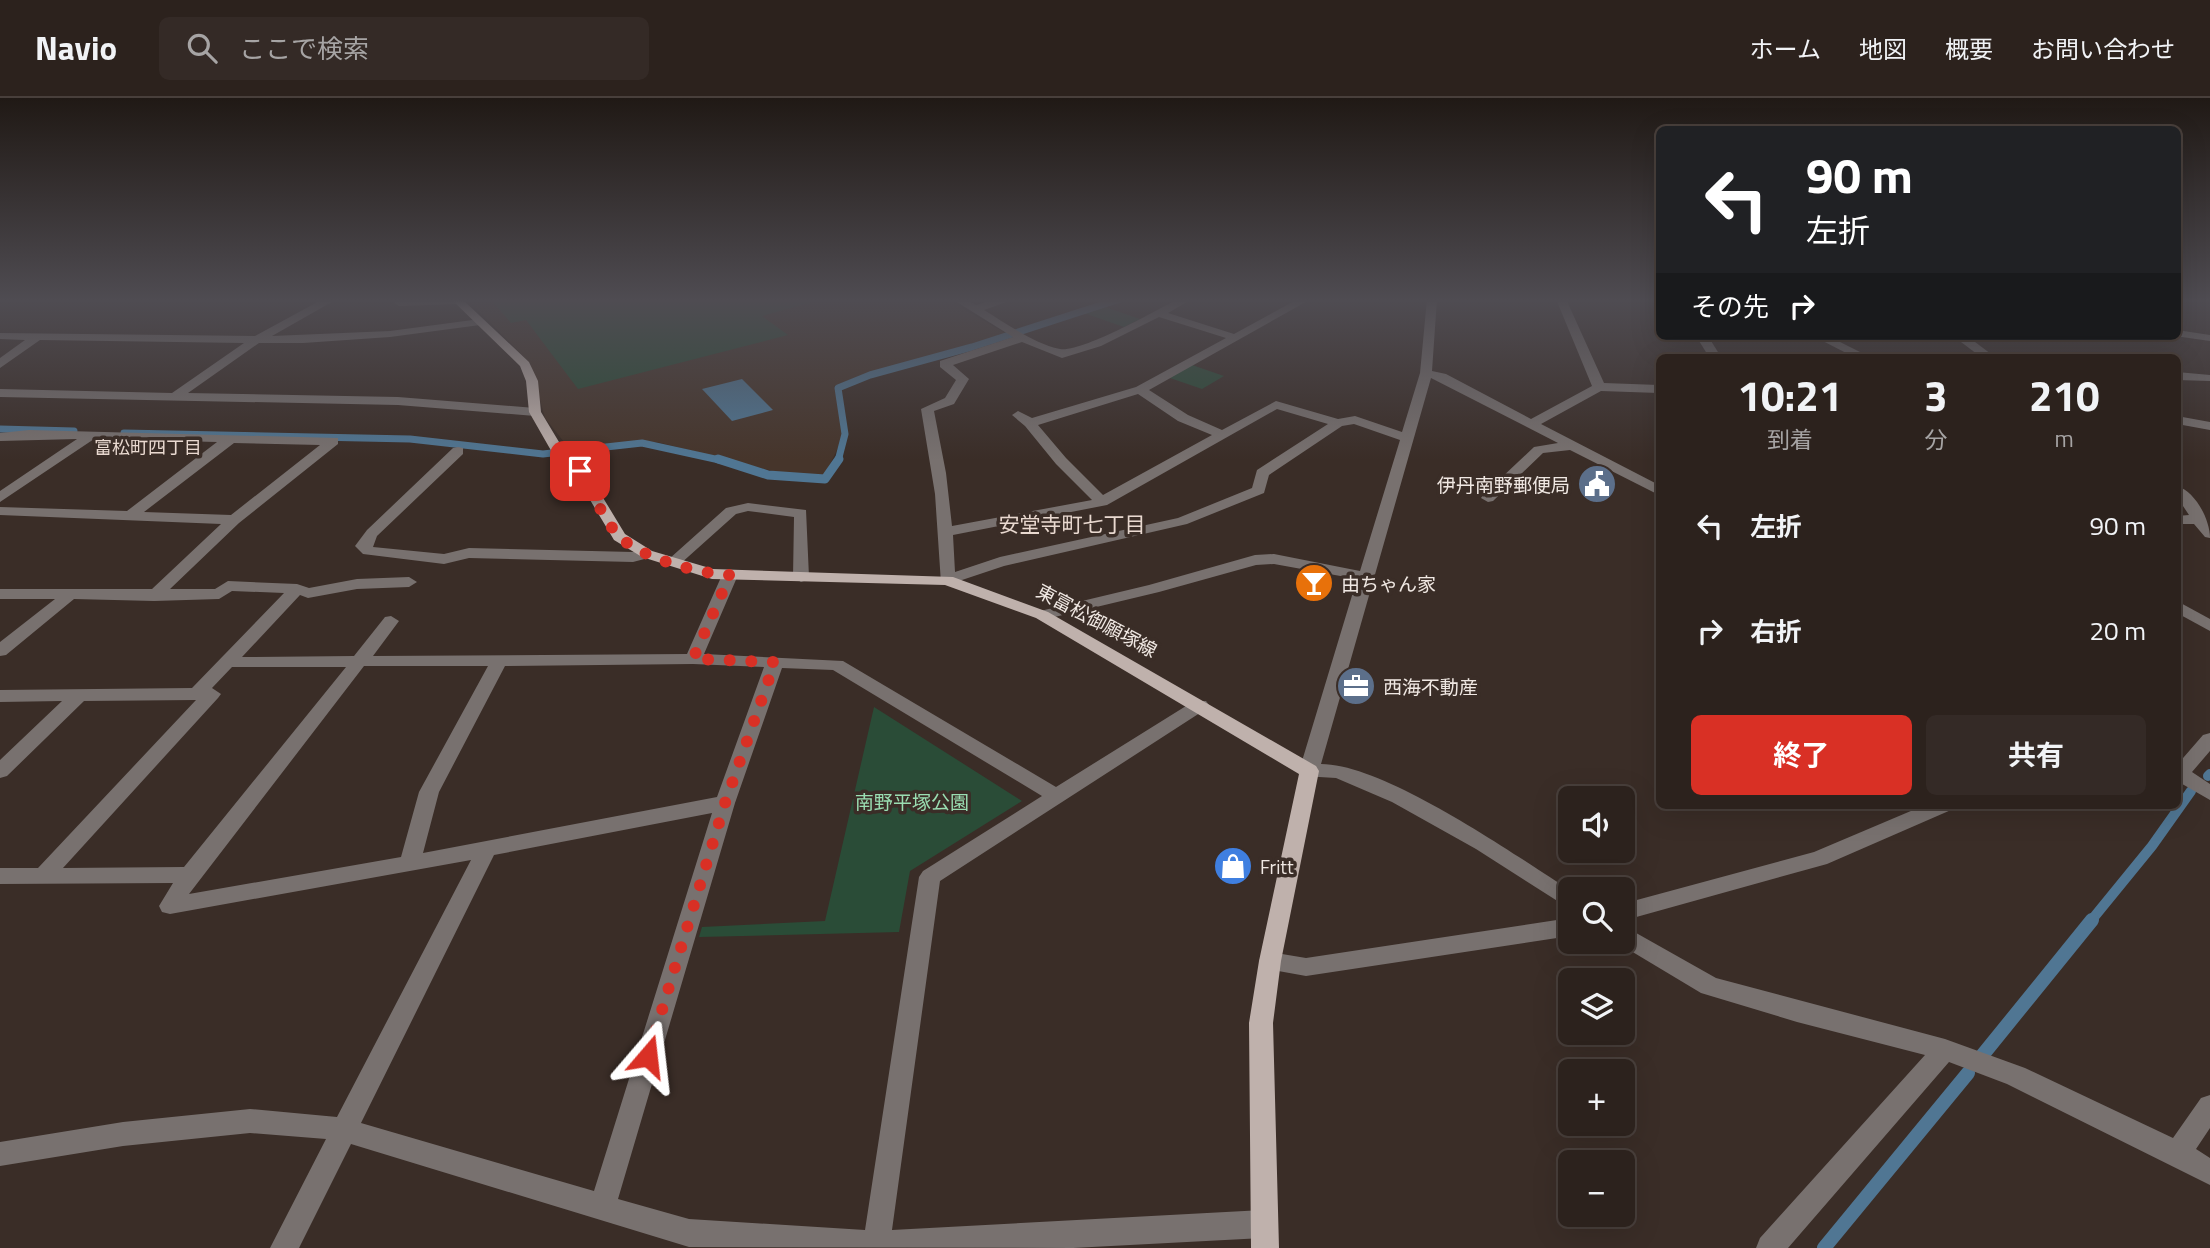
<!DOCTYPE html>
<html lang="ja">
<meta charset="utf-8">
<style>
body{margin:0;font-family:"Titillium Web","Noto Sans JP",sans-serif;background:#342a26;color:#f1f3f6;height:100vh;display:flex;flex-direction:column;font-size:26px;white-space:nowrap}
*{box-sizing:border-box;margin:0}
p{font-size:23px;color:#a6a4a4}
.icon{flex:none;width:38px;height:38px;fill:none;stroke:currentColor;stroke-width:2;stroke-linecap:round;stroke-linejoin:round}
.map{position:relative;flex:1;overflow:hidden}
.panel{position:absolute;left:1656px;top:256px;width:525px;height:455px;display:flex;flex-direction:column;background:#2c221d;border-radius:10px;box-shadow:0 7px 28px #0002,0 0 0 2px #483f3b}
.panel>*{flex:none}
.hud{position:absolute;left:1656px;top:28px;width:525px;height:214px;border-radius:10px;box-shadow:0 7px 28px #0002,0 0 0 2px #483f3b;background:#202124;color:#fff;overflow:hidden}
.fabs{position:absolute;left:1558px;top:688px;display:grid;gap:14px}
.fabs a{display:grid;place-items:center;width:77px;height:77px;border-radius:10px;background:#2c221d;box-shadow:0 7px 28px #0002,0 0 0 2px #483f3b;font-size:35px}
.pin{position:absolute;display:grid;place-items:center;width:60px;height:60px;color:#fff;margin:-30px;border-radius:14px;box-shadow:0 4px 10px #0006}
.me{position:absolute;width:77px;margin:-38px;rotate:17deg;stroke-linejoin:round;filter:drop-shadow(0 0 5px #0008)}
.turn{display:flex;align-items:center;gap:24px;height:147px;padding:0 35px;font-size:32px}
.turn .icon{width:91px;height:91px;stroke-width:2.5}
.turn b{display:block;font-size:49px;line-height:60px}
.then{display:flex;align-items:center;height:66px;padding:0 35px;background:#0003;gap:14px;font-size:26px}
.eta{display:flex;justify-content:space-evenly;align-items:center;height:119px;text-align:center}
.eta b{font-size:42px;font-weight:700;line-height:49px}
.action{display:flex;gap:14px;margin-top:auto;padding:14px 35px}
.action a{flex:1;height:80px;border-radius:10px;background:#d93025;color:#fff;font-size:28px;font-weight:700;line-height:80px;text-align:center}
.action a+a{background:#342a26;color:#f1f3f6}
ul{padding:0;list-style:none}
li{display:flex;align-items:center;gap:21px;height:105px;padding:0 35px}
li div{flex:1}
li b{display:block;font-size:26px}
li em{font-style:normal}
header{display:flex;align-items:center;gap:42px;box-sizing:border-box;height:98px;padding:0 35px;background:#2c221d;border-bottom:2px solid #483f3b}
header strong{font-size:33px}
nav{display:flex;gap:38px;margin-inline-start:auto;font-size:24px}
.search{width:490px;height:63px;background:#342a26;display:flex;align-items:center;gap:18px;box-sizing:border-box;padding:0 24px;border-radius:10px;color:#a6a4a4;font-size:26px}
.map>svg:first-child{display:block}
.built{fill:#46352b}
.green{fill:#2a4c37}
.water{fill:#507693}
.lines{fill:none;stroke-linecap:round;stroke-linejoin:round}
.stream-far3{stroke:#507693;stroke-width:7}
.stream-far2{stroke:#507693;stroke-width:9}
.stream-far1{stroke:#507693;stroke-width:10}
.stream{stroke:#507693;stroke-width:14}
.minor{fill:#78716f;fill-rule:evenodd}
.major{fill:#bfb1ac;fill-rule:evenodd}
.route{stroke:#d93025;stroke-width:12;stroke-dasharray:0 21.6}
.labels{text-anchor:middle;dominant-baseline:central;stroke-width:7;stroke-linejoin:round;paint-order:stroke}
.far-neighbourhood-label{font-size:18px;fill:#e9d9d0;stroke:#3a2d27}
.poi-label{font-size:19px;fill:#f0e8e3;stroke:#3a2d27;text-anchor:start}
.street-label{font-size:19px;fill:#f0e8e3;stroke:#3a2d27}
.park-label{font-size:19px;fill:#9adeb2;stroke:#3a2d27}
.neighbourhood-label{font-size:21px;fill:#e9d9d0;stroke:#3a2d27}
</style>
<header>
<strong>Navio</strong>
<div class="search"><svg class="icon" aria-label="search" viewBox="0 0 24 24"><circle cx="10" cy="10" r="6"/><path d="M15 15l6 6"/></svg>ここで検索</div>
<nav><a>ホーム</a><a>地図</a><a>概要</a><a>お問い合わせ</a></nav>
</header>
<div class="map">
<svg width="2210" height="1150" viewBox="0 0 2210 1150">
<rect width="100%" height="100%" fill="#3a2d27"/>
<polygon class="built" points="467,201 946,201 1007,236 865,276 834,288 845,335 825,377 785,376 657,344 568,349 545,320 530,265"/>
<g class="green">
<polygon points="490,201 813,201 816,203 762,218 788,237 578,291 526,222 511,225"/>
<polygon points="1102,208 1140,221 1124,229 1081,214"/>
<polygon points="1192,267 1224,278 1202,291 1170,280"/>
<polygon points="874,609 1022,703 910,773 899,834 699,839 702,829 825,823"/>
</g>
<polygon class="water" points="742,281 773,312 732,323 702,291"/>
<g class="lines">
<g class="stream-far3">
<polyline points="0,331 74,333"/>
<polyline points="124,335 410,341 543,356 642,345 724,363"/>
<polyline points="838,363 845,336 838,290 870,277 972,249 1120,201"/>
</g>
<polyline class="stream-far2" points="718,361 768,377 825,381 839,361"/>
<g class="stream-far1">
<polyline points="2208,678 2210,676"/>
<polyline points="2090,824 2152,748 2191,693"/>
</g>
<g class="stream">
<polyline points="1981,959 2092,822"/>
<polyline points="1824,1150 1968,975"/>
</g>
<g class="minor">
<polygon points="323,201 337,201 272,238 390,233 480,221 486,224 480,227 390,239 303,245 259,245 188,295 398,299 535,310 541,314 535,318 398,307 0,299 0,291 172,295 244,245 40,242 0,270 0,260 25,242 0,241 0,235 255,238"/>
<polygon points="462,201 462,205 458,206 399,208 394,205 399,202"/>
<path d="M952,201H965L976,207L997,201H1015L984,212C1007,226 1033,245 1060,251C1081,255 1157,212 1178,201H1192L1168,215L1234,236L1298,201H1311L1149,292L1188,317L1222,332L1276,303L1338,321L1355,318L1402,334L1420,275L1427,201H1437L1432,273L1446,276L1531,321L1592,288L1556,201H1566L1604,285L1659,287V295L1601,293L1541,326L1659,387V397L1570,352L1543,355L1493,403L1488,404L1481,400L1483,397L1534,349L1558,345L1431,280L1321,666C1385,666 1513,756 1570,792V811L1476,751L1392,704L1336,680L1302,678L1299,673L1357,481L1274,466L1256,467L1159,494L1042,522L1034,517L1036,514L1149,487L1255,457L1274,456L1360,473L1400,342L1354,326L1342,328L1269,377L1264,395L1187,426L1004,468L947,487L941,485L935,396L921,311L945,300L956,282L940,269V263L1013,239ZM1159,219L1226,240L1136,289L1032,320L1018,313L1012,317L1025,328L1056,366L1092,402L952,428L946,375L934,313L954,306L969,281L953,267L1022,244L1062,260L1101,248ZM1138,296L1178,323L1212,337L1103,397L1066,360L1038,327ZM1277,311L1328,326L1257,372L1252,390L1178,420L1000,459L955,474L953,437L1107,407Z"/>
<polygon points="2177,232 2210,237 2210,243 2175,238"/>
<polygon points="1696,238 1708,238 1721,259 1709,259"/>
<polygon points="1813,238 1828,238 1870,259 1854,259"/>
<polygon points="1953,238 1967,238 1995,259 1981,259"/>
<polygon points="2177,274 2210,277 2210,283 2177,282"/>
<polygon points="2177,318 2210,324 2210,332 2177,326"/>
<path d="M29,332L338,340V346L239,425L170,491H215L228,483L297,486L309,490L357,481L409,479L417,484L409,489L357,491L308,500L300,497L242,559L354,558L385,519L391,518L399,523L373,558L687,556L722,477L730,472L738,477L704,556L843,563L1056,689L1194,603H1206L1209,607L1206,611L940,783L892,1132L1263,1112L1273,1116L1277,1126L1273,1136L1263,1140L1073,1150L689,1149L351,1046L299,1150H270L326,1041L250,1035L123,1048L0,1068V1044L123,1024L250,1011L337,1019L471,762L170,816L162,814L159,808L173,785L0,786V770H38L196,602L84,603L7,678L0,680V662L62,603L0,604V592L192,590L284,495L232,493L219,501L154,503L74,501L6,557L0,558V544L55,501H0V491H152L221,426L0,417V409L127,413L217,344L94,341L0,404V393L77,341L0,343V335ZM234,345L320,347L231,417L144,414ZM693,566L764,569L717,699L423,755L439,694L505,568ZM364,568H488L419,694L401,759L189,796ZM232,569H346L184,769L63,770L218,600L221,596L212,590ZM782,570L833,572L1042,698L923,773L919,779L865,1132L689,1121L618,1101L735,705ZM712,715L594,1093L361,1025L494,757Z"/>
<polygon points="458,349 463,350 463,356 377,438 373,449 444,456 469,450 633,454 647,451 655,456 652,459 633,464 469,460 444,466 363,456 355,448 367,432 453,350"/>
<path d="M2177,388C2196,394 2210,422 2210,440L2205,439L2194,426H2177V418L2189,417L2177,399Z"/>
<polygon points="748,405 806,412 809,479 807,482 801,484 793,479 794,419 748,413 736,416 679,467 669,467 666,464 669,461 726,410"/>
<polygon points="2177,503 2210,521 2210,533 2177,515"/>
<polygon points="2210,635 2210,653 2192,674 2210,686 2210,702 2177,683 2177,667 2203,637"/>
<polygon points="1925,707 1954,707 1951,712 1827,766 1622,823 1622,806 1814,754"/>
<polygon points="1570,820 1570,838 1306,878 1262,870 1259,863 1262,856 1270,854 1306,860"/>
<polygon points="1622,827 1716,880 1945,941 2025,970 2173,1040 2201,1000 2210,997 2210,1030 2196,1051 2210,1060 2210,1087 2007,986 1949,964 1788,1150 1756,1150 1760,1140 1925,957 1797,924 1701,895 1616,844 1622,844"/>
</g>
<polygon class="major" points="451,201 462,201 529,264 538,283 541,314 565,354 585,370 625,436 652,453 713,471 953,479 1048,514 1316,668 1319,673 1281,863 1273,925 1279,1150 1251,1150 1249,925 1259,863 1299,676 1036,520 945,487 712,481 642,459 614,442 574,375 553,356 529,314 526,283 520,268"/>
</g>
<linearGradient id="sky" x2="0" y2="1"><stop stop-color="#201915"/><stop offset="0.56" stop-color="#4f4c52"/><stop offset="1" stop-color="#4f4c52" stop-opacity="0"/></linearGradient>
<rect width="2210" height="362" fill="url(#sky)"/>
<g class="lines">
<path class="route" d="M580,373C592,393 603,421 619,438C640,460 701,476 730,477L693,561L775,564L725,705L648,958"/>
</g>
<defs>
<symbol id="civic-disc" viewBox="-11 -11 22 22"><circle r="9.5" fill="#5c6f8a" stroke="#3a2d27"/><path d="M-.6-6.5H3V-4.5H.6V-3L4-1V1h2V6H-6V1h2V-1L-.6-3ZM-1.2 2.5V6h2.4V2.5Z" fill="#fff"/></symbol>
<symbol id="bar-disc" viewBox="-11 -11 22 22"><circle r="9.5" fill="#e8710a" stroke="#3a2d27"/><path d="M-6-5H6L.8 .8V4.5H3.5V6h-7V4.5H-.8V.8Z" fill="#fff"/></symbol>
<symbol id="office-disc" viewBox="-11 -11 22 22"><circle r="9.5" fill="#5c6f8a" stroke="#3a2d27"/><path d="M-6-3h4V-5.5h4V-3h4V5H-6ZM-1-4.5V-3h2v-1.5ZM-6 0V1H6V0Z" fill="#fff"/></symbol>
<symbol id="shop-disc" viewBox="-11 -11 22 22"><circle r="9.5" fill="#3f7fe0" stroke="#3a2d27"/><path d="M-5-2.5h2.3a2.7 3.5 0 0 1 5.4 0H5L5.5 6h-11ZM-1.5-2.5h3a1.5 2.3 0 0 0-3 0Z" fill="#fff"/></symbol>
</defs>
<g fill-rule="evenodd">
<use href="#civic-disc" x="1575" y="364" width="44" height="44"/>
<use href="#bar-disc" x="1292" y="463" width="44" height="44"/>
<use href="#office-disc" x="1334" y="566" width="44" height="44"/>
<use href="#shop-disc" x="1211" y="746" width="44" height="44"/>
</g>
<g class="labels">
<g class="far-neighbourhood-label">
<text x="148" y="349">富松町四丁目</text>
</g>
<g class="poi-label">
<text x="1570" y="386" text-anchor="end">伊丹南野郵便局</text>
<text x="1341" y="485">由ちゃん家</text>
<text x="1383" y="588">西海不動産</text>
<text x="1260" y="768">Fritt</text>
</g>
<g class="street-label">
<text transform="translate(1097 522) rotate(28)">東富松御願塚線</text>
</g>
<g class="park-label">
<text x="912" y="703">南野平塚公園</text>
</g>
<g class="neighbourhood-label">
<text x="1072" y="426">安堂寺町七丁目</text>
</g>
</g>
</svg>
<div class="fabs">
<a><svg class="icon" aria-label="sound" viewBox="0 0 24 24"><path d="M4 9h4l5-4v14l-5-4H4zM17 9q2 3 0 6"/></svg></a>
<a><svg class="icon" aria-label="search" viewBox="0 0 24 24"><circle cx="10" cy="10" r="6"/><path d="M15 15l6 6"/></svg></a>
<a><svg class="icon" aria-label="layers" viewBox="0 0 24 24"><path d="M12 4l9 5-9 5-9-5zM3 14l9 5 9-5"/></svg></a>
<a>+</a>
<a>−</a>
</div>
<div class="pin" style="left:580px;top:373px;background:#d93025"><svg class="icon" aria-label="arrive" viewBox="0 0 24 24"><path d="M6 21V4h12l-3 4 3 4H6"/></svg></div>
<svg class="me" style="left:648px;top:958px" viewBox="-20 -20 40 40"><path d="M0-17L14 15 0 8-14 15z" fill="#d93025" stroke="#fff" stroke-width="4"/></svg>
<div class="hud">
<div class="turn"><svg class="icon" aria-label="left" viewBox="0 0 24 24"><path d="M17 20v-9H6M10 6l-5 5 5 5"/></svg><div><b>90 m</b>左折</div></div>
<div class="then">その先<svg class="icon" aria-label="right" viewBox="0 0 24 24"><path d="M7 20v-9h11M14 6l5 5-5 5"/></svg></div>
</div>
<section class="panel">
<div class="eta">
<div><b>10:21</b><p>到着</p></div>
<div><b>3</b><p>分</p></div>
<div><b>210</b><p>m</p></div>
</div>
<ul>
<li><svg class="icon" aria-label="left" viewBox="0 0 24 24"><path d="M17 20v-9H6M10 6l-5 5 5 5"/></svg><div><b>左折</b></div><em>90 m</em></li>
<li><svg class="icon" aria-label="right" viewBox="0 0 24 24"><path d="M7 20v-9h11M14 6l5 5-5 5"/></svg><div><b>右折</b></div><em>20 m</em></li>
</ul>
<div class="action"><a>終了</a><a>共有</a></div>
</section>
</div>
